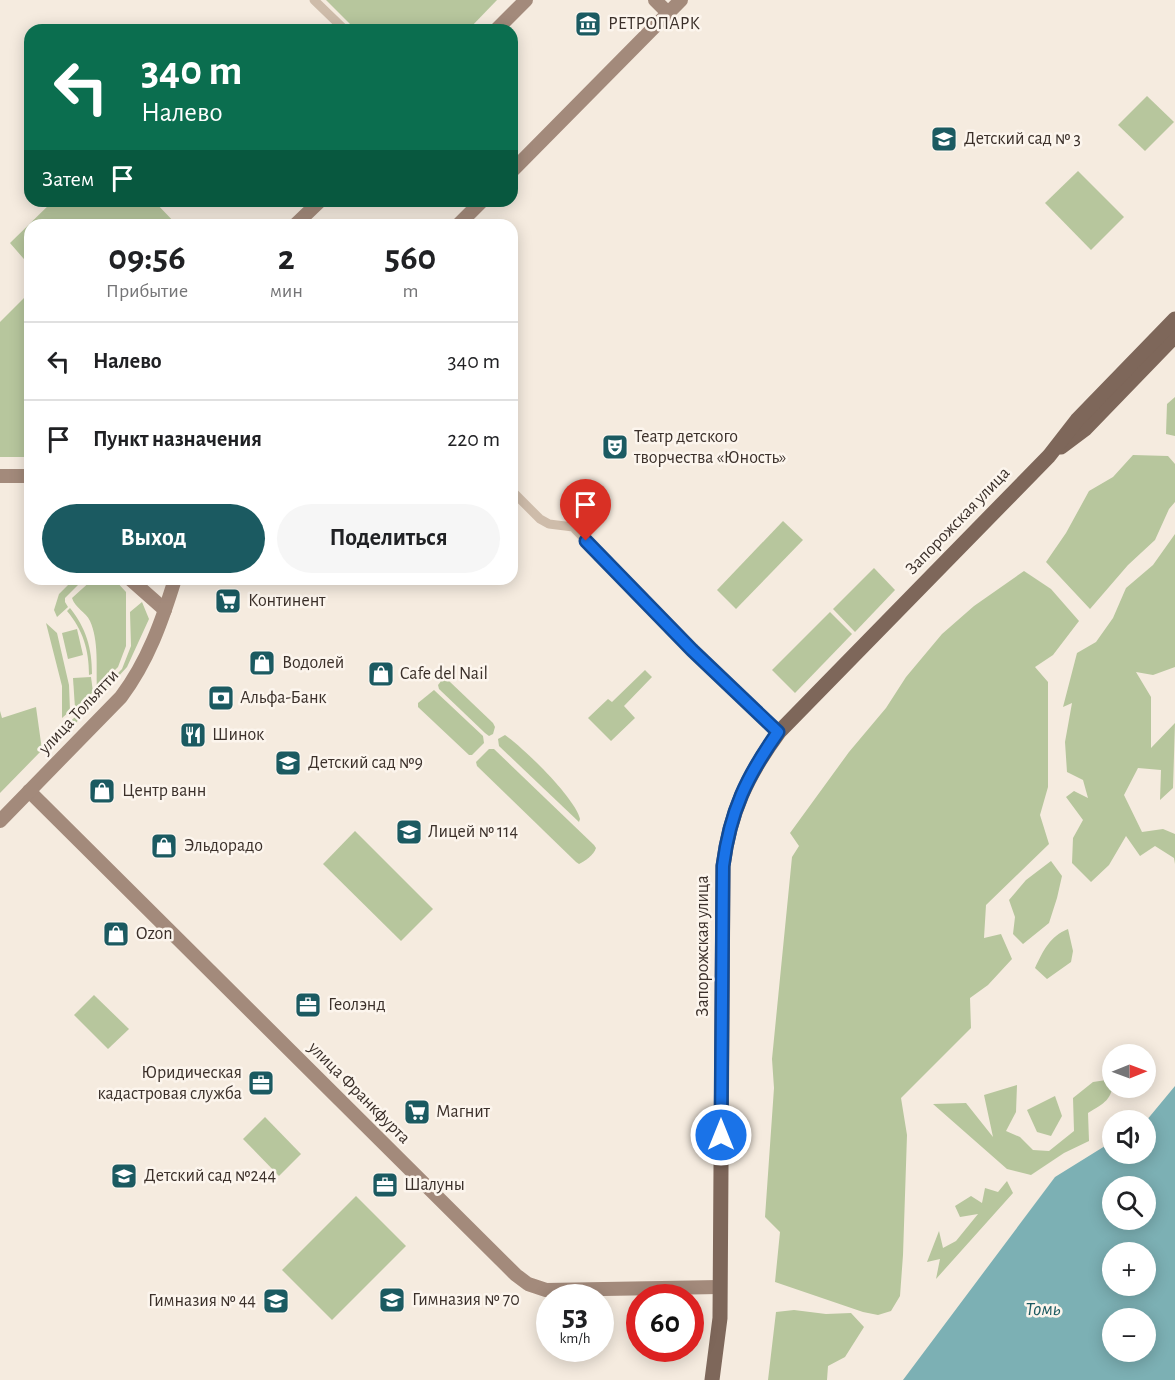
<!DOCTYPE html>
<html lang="ru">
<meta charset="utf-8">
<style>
body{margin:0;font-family:"Alegreya Sans",sans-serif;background:#f6f6f6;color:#202124;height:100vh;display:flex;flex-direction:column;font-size:22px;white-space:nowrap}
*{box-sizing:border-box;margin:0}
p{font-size:20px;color:#757577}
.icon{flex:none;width:33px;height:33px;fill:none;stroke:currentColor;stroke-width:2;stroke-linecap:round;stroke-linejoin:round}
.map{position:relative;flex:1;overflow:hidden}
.details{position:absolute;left:24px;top:219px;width:494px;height:366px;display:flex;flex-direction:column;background:#fff;border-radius:18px;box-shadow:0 3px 15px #0003}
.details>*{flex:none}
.guide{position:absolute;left:24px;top:24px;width:494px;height:183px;border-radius:18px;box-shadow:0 3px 15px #0003;background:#0b6e4f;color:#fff;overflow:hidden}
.needle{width:39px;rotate:89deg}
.tools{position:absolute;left:1102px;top:1044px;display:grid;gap:12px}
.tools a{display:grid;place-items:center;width:54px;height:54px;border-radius:50%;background:#fff;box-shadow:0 3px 15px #0003;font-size:30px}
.speed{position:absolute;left:536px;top:1284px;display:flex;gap:12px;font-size:30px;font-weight:700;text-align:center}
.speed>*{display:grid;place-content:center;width:78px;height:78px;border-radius:50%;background:#fff;box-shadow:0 3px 15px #0003;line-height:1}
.speed small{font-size:15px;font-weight:400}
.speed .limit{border:9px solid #d22;background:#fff;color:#111}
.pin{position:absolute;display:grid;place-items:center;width:51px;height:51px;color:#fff;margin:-62px -26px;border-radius:50% 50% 50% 0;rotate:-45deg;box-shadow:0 0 6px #0007}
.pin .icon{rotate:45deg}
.me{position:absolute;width:66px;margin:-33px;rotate:0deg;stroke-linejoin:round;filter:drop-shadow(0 0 4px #0008)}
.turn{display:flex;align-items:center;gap:21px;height:126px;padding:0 18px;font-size:27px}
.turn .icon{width:78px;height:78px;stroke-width:2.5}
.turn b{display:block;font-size:42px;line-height:51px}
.then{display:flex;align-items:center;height:57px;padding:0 18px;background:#0003;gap:12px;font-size:22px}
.eta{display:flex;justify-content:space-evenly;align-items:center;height:102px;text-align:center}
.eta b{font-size:36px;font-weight:700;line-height:42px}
.action{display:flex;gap:12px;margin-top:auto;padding:12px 18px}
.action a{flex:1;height:69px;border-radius:36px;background:#1b5a61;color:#fff;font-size:24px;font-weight:700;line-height:69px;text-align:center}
.action a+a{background:#f6f6f6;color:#202124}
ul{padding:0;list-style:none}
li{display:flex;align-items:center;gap:18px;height:78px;padding:0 18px;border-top:2px solid #e0e0e0}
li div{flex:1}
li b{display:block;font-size:22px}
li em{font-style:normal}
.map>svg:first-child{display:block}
.green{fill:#b7c69d}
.water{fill:#7cb0b4;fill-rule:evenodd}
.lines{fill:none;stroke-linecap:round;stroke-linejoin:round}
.street{stroke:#cebcaa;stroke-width:9}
.secondary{stroke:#a38a7b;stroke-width:14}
.primary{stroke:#7e675a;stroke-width:15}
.route-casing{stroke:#114b97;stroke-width:15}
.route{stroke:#1a73e8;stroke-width:10}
.labels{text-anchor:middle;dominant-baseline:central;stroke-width:5;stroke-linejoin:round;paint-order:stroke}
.poi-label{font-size:18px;fill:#3b302a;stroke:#fcf5ed;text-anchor:start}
.street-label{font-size:18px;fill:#3b302a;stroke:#fcf5ed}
.water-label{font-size:20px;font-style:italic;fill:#1b5a61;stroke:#fcf5ed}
</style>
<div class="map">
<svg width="1175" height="1380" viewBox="0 0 1175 1380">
<rect width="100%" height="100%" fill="#f5ebdf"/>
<g class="green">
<polygon points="326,0 497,0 468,30 356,30"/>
<polygon points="1147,96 1174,122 1145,151 1118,125"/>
<polygon points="1078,171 1124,217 1091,250 1045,203"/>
<polygon points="53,201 154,201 177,225 30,225 30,266 10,243"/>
<polygon points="30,292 30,457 0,457 0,322"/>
<polygon points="1175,397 1175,436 1166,434 1167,404"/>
<polygon points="1133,455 1168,456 1175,464 1175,502 1169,509 1155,540 1128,565 1090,609 1046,562 1066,533 1089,491 1113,477"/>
<polygon points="783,521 803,540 736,609 717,590"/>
<polygon points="1175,534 1175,667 1153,675 1136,672 1151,697 1151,748 1175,723 1173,788 1160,800 1161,770 1138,768 1124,795 1142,832 1163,829 1175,834 1175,864 1174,858 1155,846 1140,856 1126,836 1109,865 1091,882 1072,863 1073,838 1083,820 1066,797 1074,791 1088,798 1083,780 1067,772 1065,742 1072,703 1063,707 1077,653 1096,642 1113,618 1126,588 1153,565"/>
<polygon points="874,568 895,590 855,632 833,609"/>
<polygon points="1024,571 1051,589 1079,621 1053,655 1035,667 1048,682 1048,787 1040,815 1049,844 986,905 984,938 1001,934 1012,959 988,985 970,998 971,1028 901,1098 907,1135 903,1255 900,1296 891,1311 878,1315 863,1312 775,1282 780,1232 765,1217 774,1088 772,1059 792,857 799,846 790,833 849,752 886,708 906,677 942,634 974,606"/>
<polygon points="74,579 84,579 65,598 65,602 68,607 57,617 54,610 59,594"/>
<path d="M93,579H114L126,592V646L118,667L97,688C96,667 99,641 90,621C86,612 75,608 72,598Z"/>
<polygon points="142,602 149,619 127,667 73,726 67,725 122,669 131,646 130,612"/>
<path d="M70,608C86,628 92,648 92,674L89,675C89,650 83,630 67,611Z"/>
<polygon points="830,612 852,634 795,693 772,670"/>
<polygon points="46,623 57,633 69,685 70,711 62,718 62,686"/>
<polygon points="77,629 83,655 68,659 62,633"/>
<polygon points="645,670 652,677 624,706 635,718 611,741 588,718 608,699 612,702"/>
<polygon points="91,677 93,692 75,708 73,678"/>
<polygon points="442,680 448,680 493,723 495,727 493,734 489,736 485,733 439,689 438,685"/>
<polygon points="434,690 483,736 484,743 472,755 469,755 418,707 418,703"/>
<polygon points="36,707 42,750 0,793 0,711 2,718"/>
<path d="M505,735C524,748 575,798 580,819L579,822L499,746L498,739Z"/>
<path d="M489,749H494L594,845L596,848C594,855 585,861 579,864L576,862L477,766L476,762Z"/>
<polygon points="355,831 433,909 401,941 323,864"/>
<polygon points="1051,861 1062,876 1057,898 1049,923 1023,944 1013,934 1015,917 1009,900 1026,880"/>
<path d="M1068,929L1073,951L1071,962L1047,979L1035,968C1043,951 1050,936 1068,929Z"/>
<polygon points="94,995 129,1029 108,1049 74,1015"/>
<path d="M1113,1079C1113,1100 1104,1103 1088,1113L1089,1141L1064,1153L1031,1175L1007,1169L933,1104L966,1103L993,1137L984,1095L1017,1085L1016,1112L1006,1131L1020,1137L1033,1150L1049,1151L1074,1131L1073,1098L1093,1082Z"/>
<polygon points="1055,1096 1062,1116 1051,1136 1037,1132 1027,1110"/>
<polygon points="265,1117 301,1154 279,1176 243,1139"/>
<polygon points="1007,1181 1013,1193 936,1279 940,1259 927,1262 939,1231 943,1248 956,1241 978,1214 960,1217 955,1206 971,1196 982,1203 985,1188 998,1192"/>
<polygon points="356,1196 406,1246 332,1320 282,1270"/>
<polygon points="794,1310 826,1314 851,1313 864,1327 845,1357 828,1366 827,1380 768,1380 776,1312"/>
</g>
<path class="water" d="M1175,1086V1380H903L1055,1177L1113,1141V1154H1146V1121ZM1113,1186H1146V1220H1113ZM1113,1252H1146V1286H1113ZM1146,1318V1352H1113V1318Z"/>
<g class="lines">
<g class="street">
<polyline points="314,0 345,30"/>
<polyline points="512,491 540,519 549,524 573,527 692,650 779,732"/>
</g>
<g class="secondary">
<polyline points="655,0 668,13"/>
<polyline points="496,30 526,0"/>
<polyline points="512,171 681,0"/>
<polyline points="295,225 320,201"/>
<polyline points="458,225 482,201"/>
<polyline points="0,476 30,476"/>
<polyline points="130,579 165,610"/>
<polyline points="29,791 516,1275 528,1284 546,1290 719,1287"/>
<path d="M0,821L121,697C148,661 162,621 175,579"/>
</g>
<g class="primary">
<polyline points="1061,447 1085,429 1175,336"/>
<path d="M712,1380L720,1318L723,866C730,812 747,776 779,732L1049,456L1077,420L1175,319"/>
</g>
</g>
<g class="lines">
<defs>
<path id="route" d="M586,541L692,650L778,732C747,776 730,811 723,866L721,1135"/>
</defs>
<use href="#route" class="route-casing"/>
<use href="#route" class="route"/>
</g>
<defs>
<symbol id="museum-square" viewBox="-11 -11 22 22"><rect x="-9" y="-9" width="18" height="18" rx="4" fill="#1b5a61" stroke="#fcf5ed"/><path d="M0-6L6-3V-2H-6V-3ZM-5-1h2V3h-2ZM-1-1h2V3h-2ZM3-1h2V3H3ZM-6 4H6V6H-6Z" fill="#fff"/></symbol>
<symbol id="school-square" viewBox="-11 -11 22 22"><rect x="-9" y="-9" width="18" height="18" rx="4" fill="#1b5a61" stroke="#fcf5ed"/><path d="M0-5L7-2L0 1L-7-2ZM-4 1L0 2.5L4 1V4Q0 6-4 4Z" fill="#fff"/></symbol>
<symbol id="theatre-square" viewBox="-11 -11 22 22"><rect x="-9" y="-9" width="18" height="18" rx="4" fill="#1b5a61" stroke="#fcf5ed"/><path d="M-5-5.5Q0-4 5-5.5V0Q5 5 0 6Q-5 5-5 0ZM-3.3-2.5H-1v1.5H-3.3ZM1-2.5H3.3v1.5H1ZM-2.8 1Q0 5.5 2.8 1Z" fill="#fff"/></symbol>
<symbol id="supermarket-square" viewBox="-11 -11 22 22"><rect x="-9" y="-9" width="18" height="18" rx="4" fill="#1b5a61" stroke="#fcf5ed"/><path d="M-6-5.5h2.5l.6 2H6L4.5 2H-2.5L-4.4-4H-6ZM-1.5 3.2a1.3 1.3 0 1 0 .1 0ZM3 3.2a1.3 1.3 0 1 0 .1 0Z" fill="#fff"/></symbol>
<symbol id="shop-square" viewBox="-11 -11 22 22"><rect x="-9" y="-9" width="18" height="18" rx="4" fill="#1b5a61" stroke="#fcf5ed"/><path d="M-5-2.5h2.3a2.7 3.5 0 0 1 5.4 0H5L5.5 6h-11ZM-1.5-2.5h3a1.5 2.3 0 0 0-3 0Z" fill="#fff"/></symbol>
<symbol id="bank-square" viewBox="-11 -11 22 22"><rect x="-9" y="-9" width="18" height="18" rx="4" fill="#1b5a61" stroke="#fcf5ed"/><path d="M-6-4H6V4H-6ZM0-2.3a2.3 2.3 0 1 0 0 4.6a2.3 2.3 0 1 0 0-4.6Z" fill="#fff"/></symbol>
<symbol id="restaurant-square" viewBox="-11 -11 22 22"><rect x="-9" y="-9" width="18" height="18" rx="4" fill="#1b5a61" stroke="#fcf5ed"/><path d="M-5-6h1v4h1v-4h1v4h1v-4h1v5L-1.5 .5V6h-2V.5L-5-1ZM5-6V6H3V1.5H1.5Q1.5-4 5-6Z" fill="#fff"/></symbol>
<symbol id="office-square" viewBox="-11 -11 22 22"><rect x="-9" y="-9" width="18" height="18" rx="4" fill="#1b5a61" stroke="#fcf5ed"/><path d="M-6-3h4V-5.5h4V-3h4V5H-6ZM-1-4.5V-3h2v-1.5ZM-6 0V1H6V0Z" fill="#fff"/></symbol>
</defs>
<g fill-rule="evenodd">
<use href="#museum-square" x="573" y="9" width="30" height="30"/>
<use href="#school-square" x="929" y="124" width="30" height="30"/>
<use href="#theatre-square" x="600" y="432" width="30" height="30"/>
<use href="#supermarket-square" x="213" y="586" width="30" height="30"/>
<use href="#shop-square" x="247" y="648" width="30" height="30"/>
<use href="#shop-square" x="366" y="659" width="30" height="30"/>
<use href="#bank-square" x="206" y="683" width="30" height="30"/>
<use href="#restaurant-square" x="178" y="720" width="30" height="30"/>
<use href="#school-square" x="273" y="748" width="30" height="30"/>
<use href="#shop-square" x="87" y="776" width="30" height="30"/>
<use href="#school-square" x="394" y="817" width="30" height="30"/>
<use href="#shop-square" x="149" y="831" width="30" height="30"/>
<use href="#shop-square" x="101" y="919" width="30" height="30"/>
<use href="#office-square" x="293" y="990" width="30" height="30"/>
<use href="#office-square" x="246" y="1068" width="30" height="30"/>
<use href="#supermarket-square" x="402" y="1097" width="30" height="30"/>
<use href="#school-square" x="109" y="1161" width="30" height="30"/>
<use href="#office-square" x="370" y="1170" width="30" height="30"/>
<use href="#school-square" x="377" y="1285" width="30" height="30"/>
<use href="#school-square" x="261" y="1286" width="30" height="30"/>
</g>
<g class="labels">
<g class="poi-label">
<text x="608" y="24">РЕТРОПАРК</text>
<text x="964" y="139">Детский сад № 3</text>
<text x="634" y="437">Театр детского<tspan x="634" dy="21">творчества «Юность»</tspan></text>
<text x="248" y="601">Континент</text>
<text x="282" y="663">Водолей</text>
<text x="400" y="674">Cafe del Nail</text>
<text x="240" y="698">Альфа-Банк</text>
<text x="212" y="735">Шинок</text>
<text x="308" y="763">Детский сад №9</text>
<text x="122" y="791">Центр ванн</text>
<text x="428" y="832">Лицей № 114</text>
<text x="184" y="846">Эльдорадо</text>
<text x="136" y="934">Ozon</text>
<text x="328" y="1005">Геолэнд</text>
<text x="242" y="1073" text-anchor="end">Юридическая<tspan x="242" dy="21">кадастровая служба</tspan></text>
<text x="436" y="1112">Магнит</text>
<text x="144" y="1176">Детский сад №244</text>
<text x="404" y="1185">Шалуны</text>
<text x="412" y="1300">Гимназия № 70</text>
<text x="256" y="1301" text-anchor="end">Гимназия № 44</text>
</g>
<g class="street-label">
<text transform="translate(958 521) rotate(-46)">Запорожская улица</text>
<text transform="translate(79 712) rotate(-47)">улица Тольятти</text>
<text transform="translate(703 946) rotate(-90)">Запорожская улица</text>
<text transform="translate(359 1093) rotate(45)">улица Франкфурта</text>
</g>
<g class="water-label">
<text x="1043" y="1309">Томь</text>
</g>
</g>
</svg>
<div class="tools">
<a><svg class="needle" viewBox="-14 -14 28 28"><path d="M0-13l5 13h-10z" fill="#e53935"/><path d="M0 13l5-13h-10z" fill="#757577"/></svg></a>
<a><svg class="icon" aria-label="sound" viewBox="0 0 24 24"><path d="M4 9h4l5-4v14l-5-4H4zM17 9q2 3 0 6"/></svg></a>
<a><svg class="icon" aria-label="search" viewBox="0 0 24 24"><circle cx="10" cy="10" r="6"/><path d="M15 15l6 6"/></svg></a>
<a>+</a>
<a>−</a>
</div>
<div class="speed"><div>53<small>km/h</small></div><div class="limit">60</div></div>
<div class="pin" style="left:586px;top:541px;background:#d93025"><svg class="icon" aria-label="arrive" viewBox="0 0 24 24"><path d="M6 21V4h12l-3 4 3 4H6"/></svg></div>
<svg class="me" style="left:721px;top:1135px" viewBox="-20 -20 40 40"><circle r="17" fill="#1a73e8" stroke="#fff" stroke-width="3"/><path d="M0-11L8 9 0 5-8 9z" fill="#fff"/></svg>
<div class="guide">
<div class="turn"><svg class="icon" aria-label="left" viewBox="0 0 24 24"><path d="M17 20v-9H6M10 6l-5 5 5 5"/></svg><div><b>340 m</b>Налево</div></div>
<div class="then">Затем<svg class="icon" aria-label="arrive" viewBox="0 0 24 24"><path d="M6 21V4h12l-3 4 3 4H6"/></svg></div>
</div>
<section class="details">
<div class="eta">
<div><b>09:56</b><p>Прибытие</p></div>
<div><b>2</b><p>мин</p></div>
<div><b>560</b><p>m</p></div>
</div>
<ul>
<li><svg class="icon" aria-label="left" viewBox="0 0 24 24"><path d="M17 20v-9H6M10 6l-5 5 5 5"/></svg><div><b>Налево</b></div><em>340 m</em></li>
<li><svg class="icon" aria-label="arrive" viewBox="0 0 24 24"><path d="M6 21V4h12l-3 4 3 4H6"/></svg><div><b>Пункт назначения</b></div><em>220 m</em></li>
</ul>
<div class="action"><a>Выход</a><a>Поделиться</a></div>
</section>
</div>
